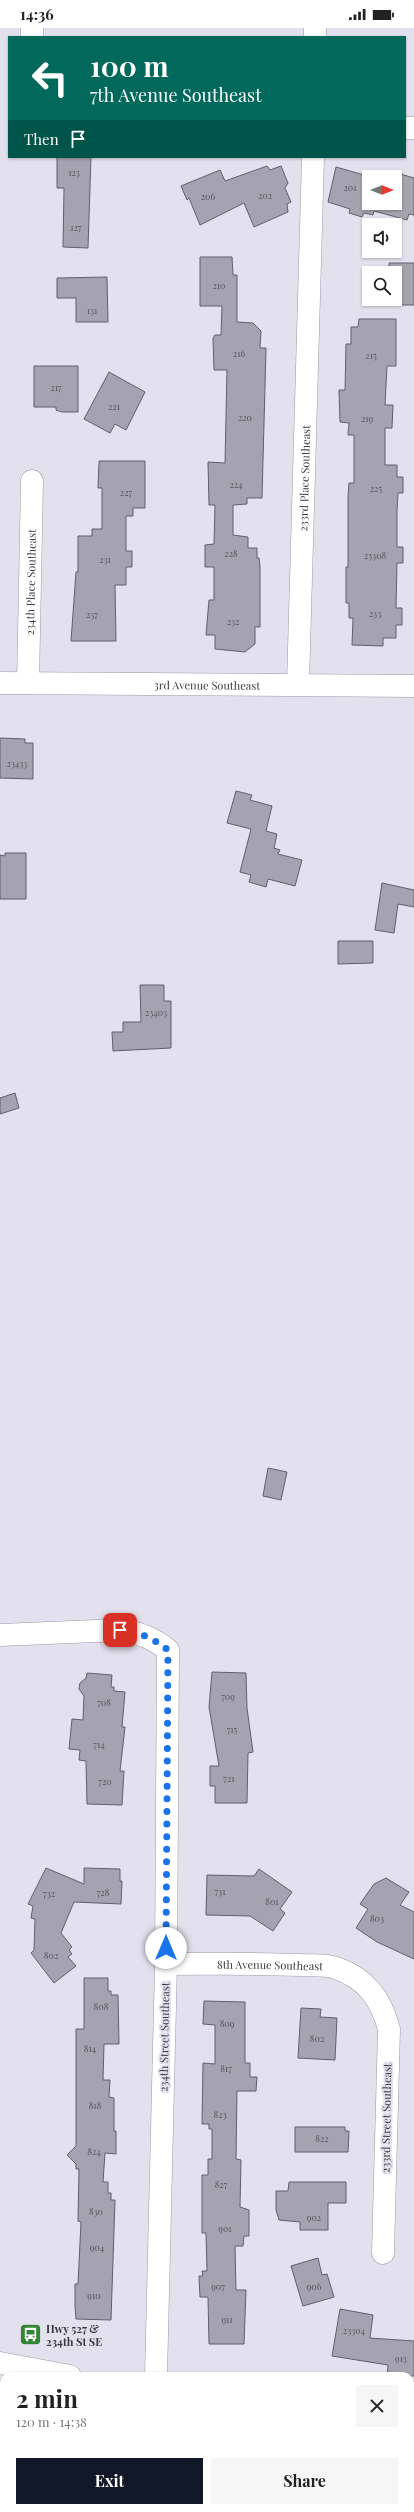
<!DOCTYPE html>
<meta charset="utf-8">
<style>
body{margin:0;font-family:"Playfair Display",serif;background:#f6f6f6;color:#222;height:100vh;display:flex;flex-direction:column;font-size:15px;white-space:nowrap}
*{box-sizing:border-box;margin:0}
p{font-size:13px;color:#767676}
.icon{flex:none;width:22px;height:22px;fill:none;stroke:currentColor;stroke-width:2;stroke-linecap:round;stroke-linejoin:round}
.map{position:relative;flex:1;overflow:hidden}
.sheet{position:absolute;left:0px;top:2344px;width:414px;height:140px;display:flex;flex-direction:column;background:#fff;border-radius:12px 12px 0 0;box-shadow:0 1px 3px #0004}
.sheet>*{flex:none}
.banner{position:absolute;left:8px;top:8px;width:398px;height:122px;border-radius:0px;box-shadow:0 1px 3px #0004;background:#00695c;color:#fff;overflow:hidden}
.needle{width:26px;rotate:90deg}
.controls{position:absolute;left:362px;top:142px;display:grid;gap:8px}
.controls a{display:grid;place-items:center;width:40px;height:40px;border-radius:0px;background:#fff;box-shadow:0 1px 3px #0004;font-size:20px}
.pin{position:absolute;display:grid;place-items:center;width:34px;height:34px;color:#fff;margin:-17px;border-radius:8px;box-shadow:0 2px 6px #0006}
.me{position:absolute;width:44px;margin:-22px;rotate:0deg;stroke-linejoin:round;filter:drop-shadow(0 0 3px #0008)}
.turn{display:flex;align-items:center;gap:14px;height:84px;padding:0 16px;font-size:18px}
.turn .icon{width:52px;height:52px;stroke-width:2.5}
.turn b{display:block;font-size:28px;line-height:34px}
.then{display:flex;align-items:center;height:38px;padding:0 16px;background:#0003;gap:8px;font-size:15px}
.round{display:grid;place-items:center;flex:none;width:42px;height:42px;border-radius:0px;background:#f6f6f6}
.headline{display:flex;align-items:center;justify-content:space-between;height:68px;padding:0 16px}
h1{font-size:24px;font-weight:700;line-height:30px}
.action{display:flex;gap:8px;margin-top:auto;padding:8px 16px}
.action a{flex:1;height:46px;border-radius:0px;background:#111827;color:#fff;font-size:16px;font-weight:700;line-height:46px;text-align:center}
.action a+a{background:#f6f6f6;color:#222}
.status{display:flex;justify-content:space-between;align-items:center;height:28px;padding:0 20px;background:#fff;direction:ltr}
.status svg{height:11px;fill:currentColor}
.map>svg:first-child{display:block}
.green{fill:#d6ccff}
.building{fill:#a5a3af;stroke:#615f6a}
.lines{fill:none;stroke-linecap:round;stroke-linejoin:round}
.minor-casing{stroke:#9b99a5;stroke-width:23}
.major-casing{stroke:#9b99a5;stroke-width:23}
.path{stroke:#adabb5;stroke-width:2.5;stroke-dasharray:1 3;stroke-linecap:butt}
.minor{stroke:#fff;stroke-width:22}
.major{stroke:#fff;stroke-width:22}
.route{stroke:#1a73e8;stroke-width:7;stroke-dasharray:0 12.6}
.labels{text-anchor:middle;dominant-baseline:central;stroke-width:4;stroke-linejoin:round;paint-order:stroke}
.number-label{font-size:9px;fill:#55545a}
.street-label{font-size:11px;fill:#3a393e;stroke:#e4e1ee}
.poi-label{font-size:11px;font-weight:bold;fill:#3a393e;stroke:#e4e1ee;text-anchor:start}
</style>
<div class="status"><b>14:36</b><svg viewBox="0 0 49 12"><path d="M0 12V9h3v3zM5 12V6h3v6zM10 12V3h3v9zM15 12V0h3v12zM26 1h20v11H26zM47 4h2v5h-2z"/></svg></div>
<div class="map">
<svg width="414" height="2484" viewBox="0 0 414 2484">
<rect width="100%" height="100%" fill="#e4e1ee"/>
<polygon class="green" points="410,2415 414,2415 414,2484 259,2484 259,2480 410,2480"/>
<g class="building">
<polygon points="57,129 91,129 88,220 63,219 64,160 57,160"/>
<polygon points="267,138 270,142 281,138 288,155 285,160 291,174 287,176 288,184 254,199 244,175 200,197 189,170 187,172 181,158 220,142 225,153"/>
<polygon points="336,139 371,149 369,149 369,175 395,175 397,145 414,150 414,187 409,186 407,192 374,183 373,187 364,185 362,189 349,185 350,181 328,174"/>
<polygon points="200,229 232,229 233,247 237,247 237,294 253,295 261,303 260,320 266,320 262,470 247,470 247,476 233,477 233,507 248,509 248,520 257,520 257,530 259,530 260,539 260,599 255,599 255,616 245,624 215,621 215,607 206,607 209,572 214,572 214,539 205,539 205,517 214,516 215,477 209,477 208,434 225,435 227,342 214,342 213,310 215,307 221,307 222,278 200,278"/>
<polygon points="389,235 414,235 414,277 389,277 389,271 395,271 395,245 389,245"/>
<polygon points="107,249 108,294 76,294 76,270 57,270 57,250"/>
<polygon points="359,291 396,291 396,338 387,338 385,377 393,377 392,400 385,400 385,437 397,437 397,449 403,449 403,465 398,465 397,483 397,519 403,519 403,535 397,535 396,580 402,580 402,597 396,597 396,610 383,610 383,618 352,617 353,590 349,590 349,575 346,575 346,539 348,539 348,470 349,455 354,455 354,407 348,407 349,395 340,394 339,362 345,362 346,316 351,316 351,299 358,299"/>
<polygon points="34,338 78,338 78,384 62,384 56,382 56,379 34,379"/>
<polygon points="109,344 145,364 126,402 115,396 110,405 84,391"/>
<polygon points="99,433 145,433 145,480 133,480 133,488 126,488 126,523 132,523 132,539 126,539 126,557 115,557 116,613 71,613 76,544 78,544 78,508 92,508 92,501 102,501 102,460 98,460"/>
<polygon points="0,710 25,711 25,715 33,715 33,751 0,750"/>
<polygon points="236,763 252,767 250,772 272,778 266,803 277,806 274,820 280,822 278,826 302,832 295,858 268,851 266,859 249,854 251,847 240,844 251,801 227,795"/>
<polygon points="5,825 26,825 26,871 0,871 0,827 5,828"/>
<polygon points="382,855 414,862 414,879 398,876 394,905 375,902"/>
<polygon points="338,913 373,913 373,935 338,936"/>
<polygon points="140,957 164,957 164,973 171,973 171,1020 113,1023 112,1004 123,1004 123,994 141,994"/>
<polygon points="15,1065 19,1080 0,1086 0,1070"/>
<polygon points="268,1440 287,1444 281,1472 263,1468"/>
<polygon points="212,1644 246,1645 247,1680 253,1724 248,1725 247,1775 215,1775 215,1758 210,1758 210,1738 219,1738 209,1679"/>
<polygon points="87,1645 112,1647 111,1659 114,1659 114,1663 125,1664 122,1699 125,1699 120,1743 124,1743 122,1777 87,1776 86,1733 79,1732 80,1722 69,1721 72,1691 83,1692 84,1668 79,1661 80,1655 86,1650"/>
<polygon points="46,1840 84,1856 84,1840 120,1841 120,1853 122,1853 121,1876 74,1874 61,1905 72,1919 69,1922 72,1926 68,1929 76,1938 54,1955 31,1925 34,1922 35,1891 31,1890 33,1878 28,1876"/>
<polygon points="259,1841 292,1864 280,1881 285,1885 273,1903 250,1888 206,1887 207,1847 254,1848"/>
<polygon points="386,1850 409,1864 400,1877 414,1884 414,1931 377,1914 356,1900 368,1881 360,1876 374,1856"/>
<polygon points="84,1950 108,1950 108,1963 111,1963 111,1967 118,1967 119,2016 104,2016 103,2052 110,2052 109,2069 114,2070 114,2103 116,2103 116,2126 105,2125 103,2154 108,2154 108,2165 111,2165 111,2172 115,2172 111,2292 76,2291 75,2278 75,2256 78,2256 81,2194 78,2193 79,2141 76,2141 76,2136 67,2127 76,2118 76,2001 84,2001"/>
<polygon points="204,1973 245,1974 245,2035 250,2035 250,2049 257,2049 256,2063 237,2063 236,2131 241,2132 240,2179 249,2182 249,2208 244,2208 243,2218 235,2218 236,2262 246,2262 244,2316 209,2316 208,2269 200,2269 199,2248 203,2248 202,2243 207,2243 206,2205 202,2205 202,2147 208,2147 208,2131 212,2131 212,2101 209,2101 209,2096 202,2096 203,2035 215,2036 215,1997 203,1996"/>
<polygon points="301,1980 321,1981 320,1989 337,1990 335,2032 298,2030"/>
<polygon points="295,2099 345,2099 345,2103 349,2103 348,2124 295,2124"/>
<polygon points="289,2154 346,2154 346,2175 328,2175 328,2202 300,2202 300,2194 279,2192 276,2182 276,2163 288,2163"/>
<polygon points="318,2230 322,2247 327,2246 334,2269 303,2278 291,2238"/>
<polygon points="340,2281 373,2287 370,2310 414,2313 414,2348 387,2348 388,2337 332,2328"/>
</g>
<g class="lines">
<defs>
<g id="minor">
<polyline points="32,9 32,0"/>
<polyline points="315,9 315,0"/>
<polyline points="405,100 414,100"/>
<path id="s1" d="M0,655L414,658"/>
<path id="s2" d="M28,655L32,453"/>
<path id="s3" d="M298,656L313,129"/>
<path d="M0,1607L120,1602C139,1604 153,1610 168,1622L166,1936L156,2348"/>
<path id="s4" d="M166,1936C211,1936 255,1935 300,1937C311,1938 326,1936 336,1940C366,1950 381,1971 389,2001L383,2225"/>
<polyline points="4,2399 2,2409 4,2410"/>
<polyline points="209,2484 210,2480"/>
</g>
<g id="major">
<polyline points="0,2335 70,2348"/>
<polyline points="410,2415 414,2416"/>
</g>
</defs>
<use href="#minor" class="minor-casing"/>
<use href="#major" class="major-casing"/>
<g class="path">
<polyline points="0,2373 4,2373"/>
<polyline points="410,2453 414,2453"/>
<polyline points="326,2480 328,2484"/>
</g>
<use href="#minor" class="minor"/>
<use href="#major" class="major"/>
</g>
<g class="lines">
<path class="route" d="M120,1602C139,1604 153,1610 168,1622L166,1920"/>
</g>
<defs>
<symbol id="bus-square" viewBox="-11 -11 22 22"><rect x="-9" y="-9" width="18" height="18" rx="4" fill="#308634" stroke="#e4e1ee"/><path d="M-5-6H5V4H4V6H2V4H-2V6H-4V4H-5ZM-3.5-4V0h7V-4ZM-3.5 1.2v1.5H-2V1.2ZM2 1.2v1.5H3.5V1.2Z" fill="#fff"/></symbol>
</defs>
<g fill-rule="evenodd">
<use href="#bus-square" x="18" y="2294" width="25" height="25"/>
</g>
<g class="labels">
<g class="number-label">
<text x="74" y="144">123</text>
<text x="350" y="159">201</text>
<text x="265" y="167">202</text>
<text x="208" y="168">206</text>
<text x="76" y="199">127</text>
<text x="219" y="257">210</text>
<text x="92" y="282">131</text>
<text x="239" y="325">216</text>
<text x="371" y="327">215</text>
<text x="56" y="359">217</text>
<text x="114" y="378">221</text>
<text x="245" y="389">220</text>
<text x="367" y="390">219</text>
<text x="236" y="456">224</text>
<text x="376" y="460">225</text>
<text x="126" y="464">227</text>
<text x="231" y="525">228</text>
<text x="375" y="527">23308</text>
<text x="105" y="531">231</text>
<text x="375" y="585">233</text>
<text x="92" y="586">237</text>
<text x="233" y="593">232</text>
<text x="17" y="735">23433</text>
<text x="156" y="984">23403</text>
<text x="228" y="1668">709</text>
<text x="104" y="1674">708</text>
<text x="232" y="1701">715</text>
<text x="99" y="1716">714</text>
<text x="229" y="1750">721</text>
<text x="105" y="1753">720</text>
<text x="220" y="1863">731</text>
<text x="103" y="1864">728</text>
<text x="49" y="1865">732</text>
<text x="272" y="1873">801</text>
<text x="377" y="1890">803</text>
<text x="51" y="1927">802</text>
<text x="101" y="1978">808</text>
<text x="227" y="1995">809</text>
<text x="317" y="2010">802</text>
<text x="90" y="2020">814</text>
<text x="226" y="2040">817</text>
<text x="95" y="2077">818</text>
<text x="220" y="2086">823</text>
<text x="322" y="2110">822</text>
<text x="94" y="2123">824</text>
<text x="221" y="2156">827</text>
<text x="96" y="2183">830</text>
<text x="314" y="2189">902</text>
<text x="225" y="2200">901</text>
<text x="97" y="2219">904</text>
<text x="218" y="2258">907</text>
<text x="314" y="2258">906</text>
<text x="94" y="2267">910</text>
<text x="227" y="2291">911</text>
<text x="354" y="2302">23304</text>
<text x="401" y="2330">913</text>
</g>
<g class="street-label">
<text stroke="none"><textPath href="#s3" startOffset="206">233rd Place Southeast</textPath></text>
<text stroke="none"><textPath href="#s2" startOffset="101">234th Place Southeast</textPath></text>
<text stroke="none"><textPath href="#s1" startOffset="207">3rd Avenue Southeast</textPath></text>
<text stroke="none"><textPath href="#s4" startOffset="104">8th Avenue Southeast</textPath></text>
<text transform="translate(164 2009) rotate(-89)">234th Street Southeast</text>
<text transform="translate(386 2090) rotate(-89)">233rd Street Southeast</text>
</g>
<g class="poi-label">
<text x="46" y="2300">Hwy 527 &amp;<tspan x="46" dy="13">234th St SE</tspan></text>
</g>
</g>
</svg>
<div class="controls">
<a><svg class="needle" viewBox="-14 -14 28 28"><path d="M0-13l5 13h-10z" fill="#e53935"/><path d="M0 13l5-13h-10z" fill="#767676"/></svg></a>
<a><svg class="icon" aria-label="sound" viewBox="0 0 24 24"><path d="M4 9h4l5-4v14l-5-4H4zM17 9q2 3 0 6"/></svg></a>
<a><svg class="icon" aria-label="search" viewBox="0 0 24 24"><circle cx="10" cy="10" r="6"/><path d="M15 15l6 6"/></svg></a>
</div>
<div class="pin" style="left:120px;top:1602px;background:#d93025"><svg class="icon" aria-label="arrive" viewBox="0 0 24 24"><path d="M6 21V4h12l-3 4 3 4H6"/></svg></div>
<svg class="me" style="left:166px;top:1920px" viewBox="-20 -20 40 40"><circle r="19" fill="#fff"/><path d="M0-13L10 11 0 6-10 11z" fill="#1a73e8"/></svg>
<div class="banner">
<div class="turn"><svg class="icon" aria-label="left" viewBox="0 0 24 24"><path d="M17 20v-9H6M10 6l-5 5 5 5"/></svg><div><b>100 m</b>7th Avenue Southeast</div></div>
<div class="then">Then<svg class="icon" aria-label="arrive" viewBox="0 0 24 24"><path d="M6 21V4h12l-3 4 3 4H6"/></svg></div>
</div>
<section class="sheet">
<div class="headline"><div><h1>2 min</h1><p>120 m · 14:38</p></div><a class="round"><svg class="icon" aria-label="close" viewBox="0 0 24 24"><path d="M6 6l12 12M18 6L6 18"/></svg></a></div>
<div class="action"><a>Exit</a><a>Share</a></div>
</section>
</div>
